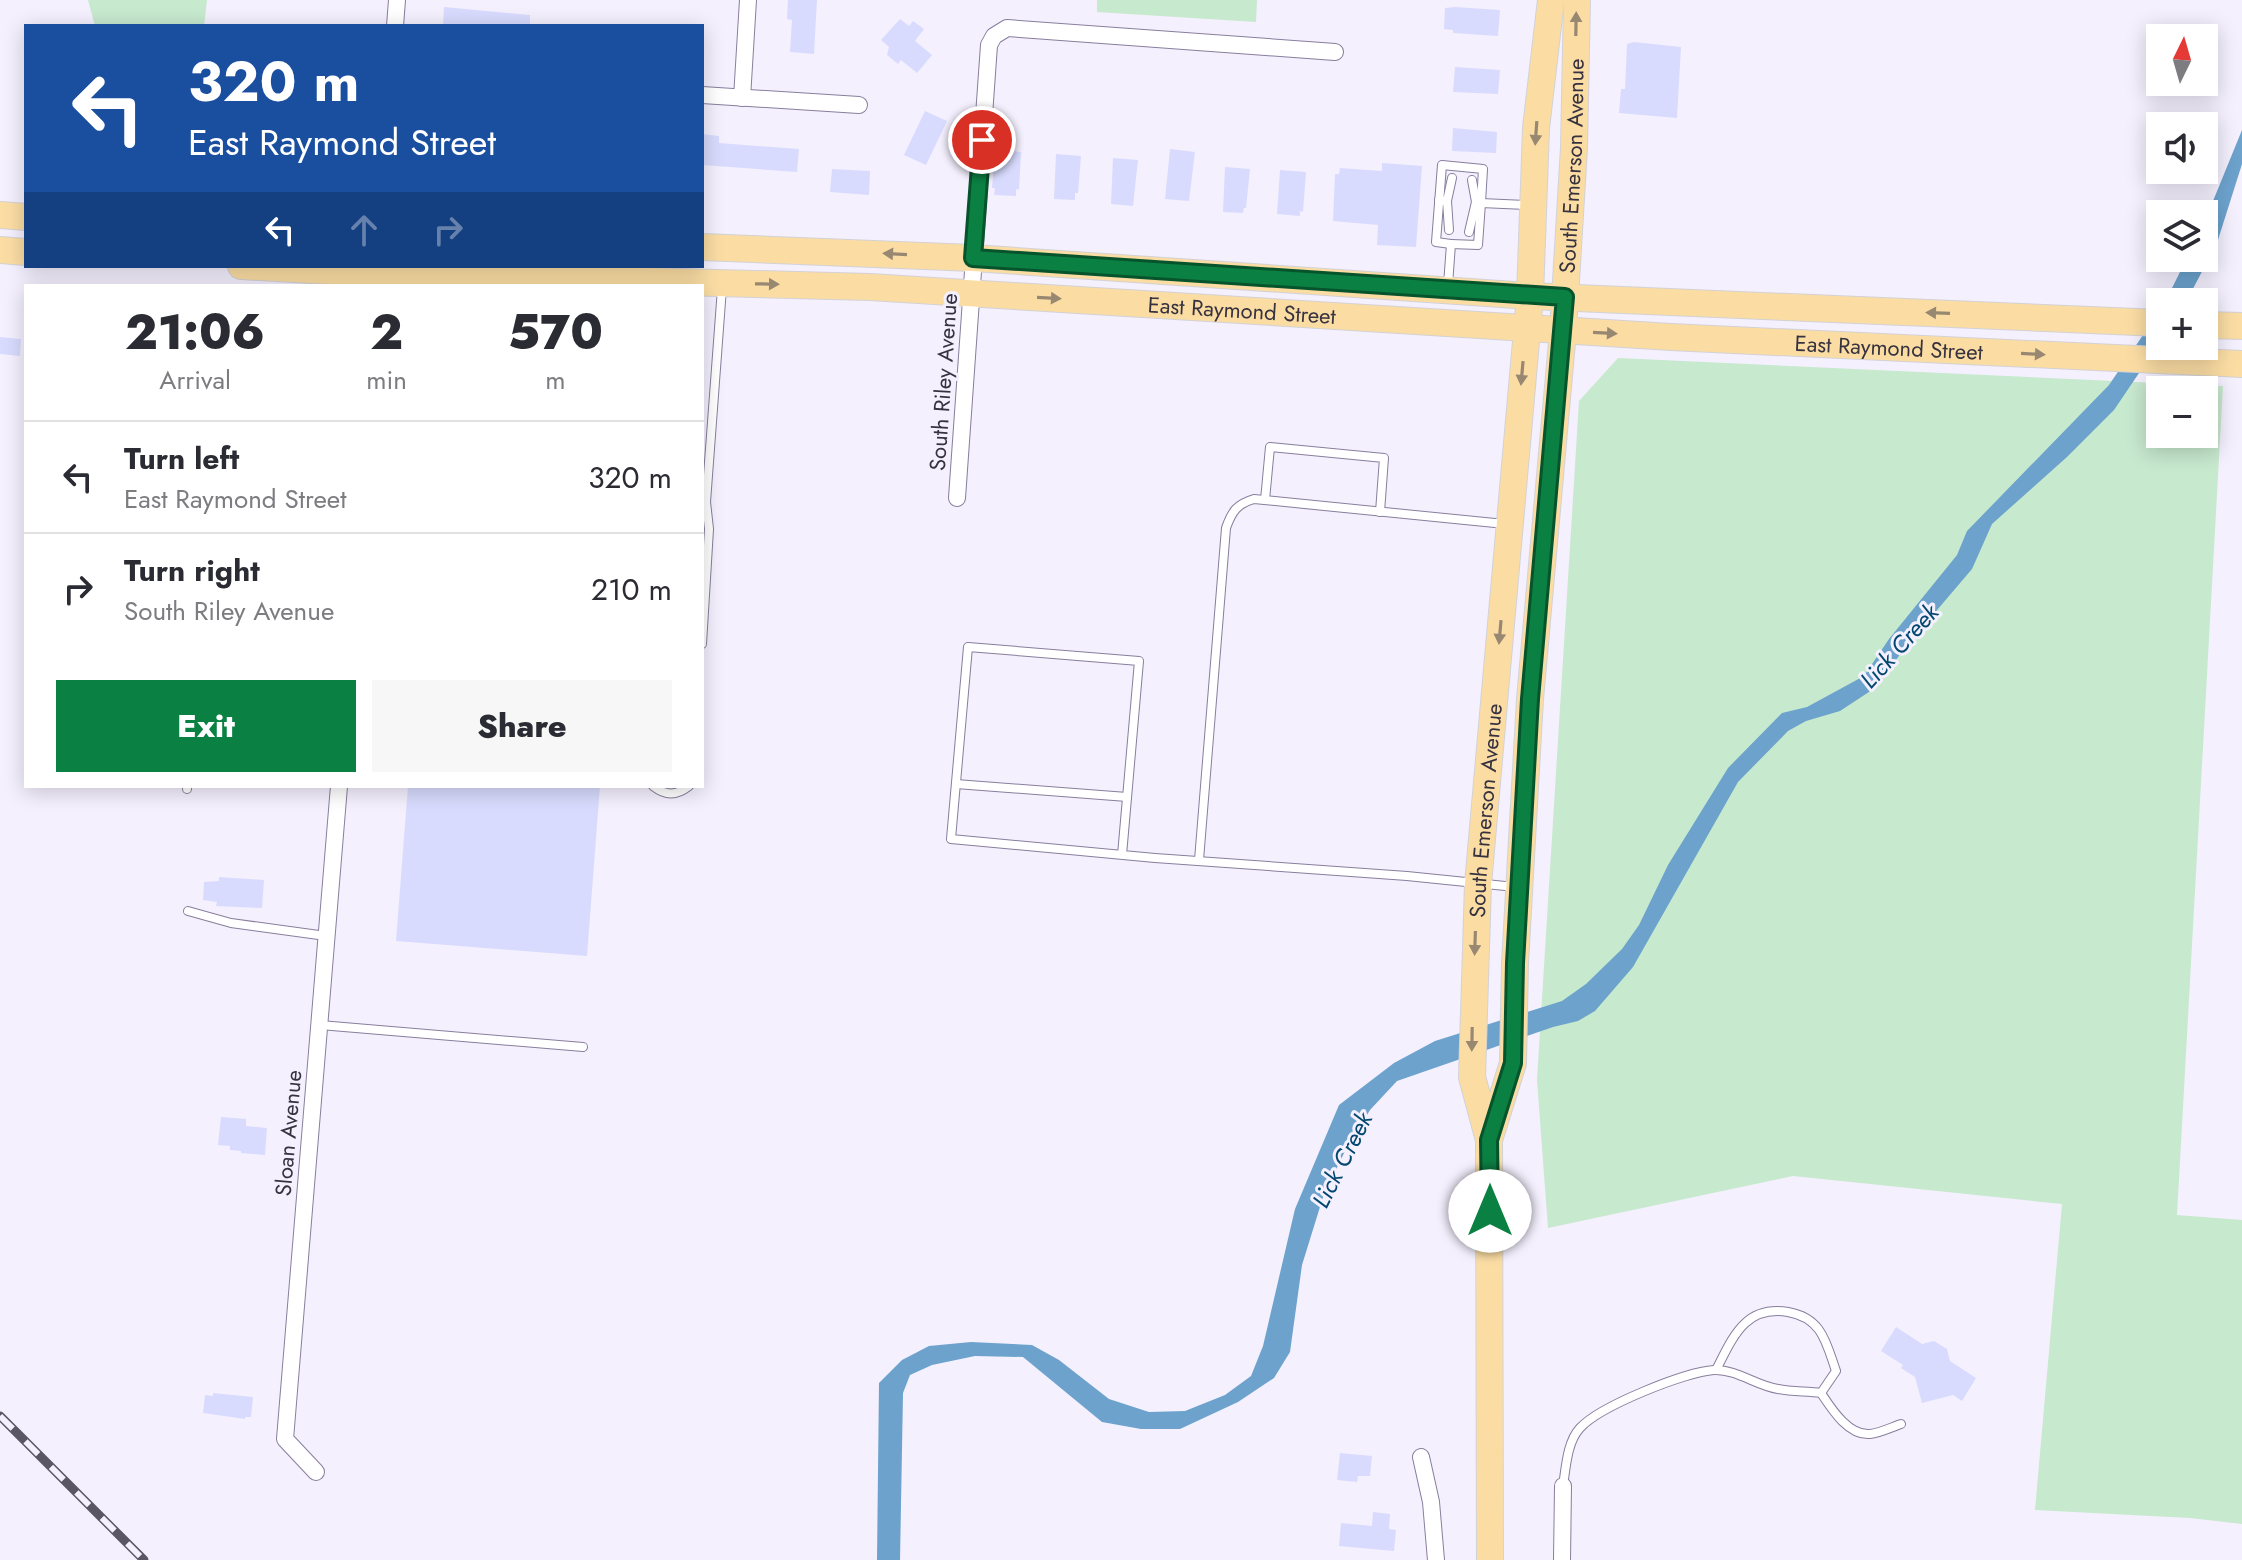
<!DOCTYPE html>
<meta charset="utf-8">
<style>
body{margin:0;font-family:Jost,sans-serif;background:#f7f7f7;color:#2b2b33;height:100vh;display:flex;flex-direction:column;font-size:30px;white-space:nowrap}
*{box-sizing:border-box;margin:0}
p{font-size:26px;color:#7c7c81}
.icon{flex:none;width:44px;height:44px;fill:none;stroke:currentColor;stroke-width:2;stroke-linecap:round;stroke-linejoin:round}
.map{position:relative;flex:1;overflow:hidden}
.panel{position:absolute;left:24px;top:284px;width:680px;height:504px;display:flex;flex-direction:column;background:#fff;border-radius:0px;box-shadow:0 4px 20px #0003}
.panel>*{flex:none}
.top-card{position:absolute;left:24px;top:24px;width:680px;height:244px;border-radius:0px;box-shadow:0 4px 20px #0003;background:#1a4fa0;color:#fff;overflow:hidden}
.needle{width:52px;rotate:5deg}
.buttons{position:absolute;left:2146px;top:24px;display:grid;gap:16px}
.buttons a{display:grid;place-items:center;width:72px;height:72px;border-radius:0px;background:#fff;box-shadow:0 4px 20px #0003;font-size:40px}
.pin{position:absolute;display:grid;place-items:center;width:68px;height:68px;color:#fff;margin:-34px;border:4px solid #fff;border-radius:50%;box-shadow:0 2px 8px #0007}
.me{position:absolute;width:88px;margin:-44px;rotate:0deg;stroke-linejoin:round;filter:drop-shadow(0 0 6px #0008)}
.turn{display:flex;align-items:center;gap:28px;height:168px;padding:0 32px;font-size:36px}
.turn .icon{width:104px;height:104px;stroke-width:2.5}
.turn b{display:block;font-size:56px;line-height:68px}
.lanes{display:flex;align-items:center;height:76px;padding:0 32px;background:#0003;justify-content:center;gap:40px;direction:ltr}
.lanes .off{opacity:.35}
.eta{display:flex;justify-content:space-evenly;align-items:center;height:136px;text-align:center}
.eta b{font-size:48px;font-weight:800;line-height:56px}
.action{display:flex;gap:16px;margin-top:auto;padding:16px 32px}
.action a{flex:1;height:92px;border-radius:0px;background:#0b8043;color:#fff;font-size:32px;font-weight:800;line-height:92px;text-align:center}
.action a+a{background:#f7f7f7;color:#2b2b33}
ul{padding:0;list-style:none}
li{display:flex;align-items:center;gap:24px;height:112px;padding:0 32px;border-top:2px solid #e1e1e2}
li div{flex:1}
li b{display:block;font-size:30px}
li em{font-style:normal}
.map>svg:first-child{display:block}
.green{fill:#c7e9ce;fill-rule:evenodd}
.water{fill:#6ca2cc}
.building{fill:#d9dbfe}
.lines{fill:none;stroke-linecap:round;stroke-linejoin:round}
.service-casing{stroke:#887e9d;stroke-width:10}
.minor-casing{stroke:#887e9d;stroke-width:18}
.primary-casing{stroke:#d3d2d5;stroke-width:28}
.service{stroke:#fff;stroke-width:8}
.minor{stroke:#fff;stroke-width:16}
.primary{stroke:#fbdda4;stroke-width:26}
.rail-casing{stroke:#5a5663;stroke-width:9}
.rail{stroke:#f4f0fe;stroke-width:6;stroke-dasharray:18;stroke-linecap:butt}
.oneway{fill:#988872}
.route-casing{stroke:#07532c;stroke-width:20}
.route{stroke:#0b8043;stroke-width:14}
.labels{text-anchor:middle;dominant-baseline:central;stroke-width:6;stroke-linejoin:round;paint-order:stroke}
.street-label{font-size:22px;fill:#36323f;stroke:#f4f0fe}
.water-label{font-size:24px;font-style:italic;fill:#034770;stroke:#f4f0fe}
</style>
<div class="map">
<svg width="2242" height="1560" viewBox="0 0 2242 1560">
<rect width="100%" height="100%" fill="#f4f0fe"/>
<g class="green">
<polygon points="88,0 207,0 204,26 95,26"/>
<polygon points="1097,0 1257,0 1256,22 1097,12"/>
<path d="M1618,358L2223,386L2177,1215L2242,1220V1524L2190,1518L2035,1510L2062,1204L1793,1176L1548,1228L1537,1080L1579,401ZM2160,390H2204V434H2160Z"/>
</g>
<g class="water">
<polygon points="2242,130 2242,164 2217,243 2186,302 2165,302 2187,258 2204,258 2204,223"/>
<polygon points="2160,310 2160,342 2114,410 2067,457 1992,524 1972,569 1903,650 1878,686 1840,711 1806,721 1788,731 1738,782 1633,967 1595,1011 1578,1021 1553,1027 1397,1081 1370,1110 1347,1147 1324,1194 1302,1265 1290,1352 1274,1378 1238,1402 1180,1429 1141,1429 1102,1422 1023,1357 975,1356 932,1365 910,1375 903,1393 900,1560 877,1560 879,1383 902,1360 929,1346 971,1342 1032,1345 1059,1360 1109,1399 1149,1412 1185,1411 1225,1395 1251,1376 1263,1346 1295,1209 1339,1105 1394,1063 1435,1041 1562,1001 1586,984 1622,949 1639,925 1668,865 1728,768 1782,713 1807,707 1864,676 1889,639 1957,555 1967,531 2109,385"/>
</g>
<g class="building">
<polygon points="788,0 817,0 814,54 790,52 792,20 787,19"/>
<polygon points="444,7 530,15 530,26 443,26"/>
<polygon points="1455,7 1500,10 1498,36 1453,33 1453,30 1444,29 1445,8"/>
<polygon points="900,19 909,26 913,21 924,29 915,41 932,55 917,73 901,60 898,64 887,55 889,47 881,40"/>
<polygon points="1634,42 1681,47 1677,118 1619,113 1621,89 1625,89 1627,44"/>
<polygon points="1455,67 1500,70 1498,94 1453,92"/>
<polygon points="925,111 947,121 926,165 904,155"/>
<polygon points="1453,128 1497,132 1496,153 1452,151"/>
<polygon points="702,134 719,136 719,143 799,149 797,172 702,165"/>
<polygon points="995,149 1021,152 1019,190 1016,189 1016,196 994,195 995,188 992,188"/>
<polygon points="1170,149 1195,152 1189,201 1165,199"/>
<polygon points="1056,154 1081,156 1078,193 1075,193 1075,200 1054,199"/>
<polygon points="1113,158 1138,160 1133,206 1111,204"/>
<polygon points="1382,163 1422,166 1416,247 1377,245 1378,225 1333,221 1335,174 1339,174 1340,168 1382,171"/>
<polygon points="1225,167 1250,169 1246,208 1244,208 1243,213 1223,212"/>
<polygon points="832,169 870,171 869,195 830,192"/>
<polygon points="1280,170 1306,172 1303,212 1300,211 1300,216 1277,214"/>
<polygon points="0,337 21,339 20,356 0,354"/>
<polygon points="408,786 600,786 587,956 396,941"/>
<polygon points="219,877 264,880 262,908 216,906 217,902 203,900 204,882 219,881"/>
<polygon points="221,1117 246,1119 246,1126 267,1128 265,1155 241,1153 241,1151 230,1150 230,1146 218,1145"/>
<polygon points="1896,1327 1922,1344 1934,1341 1947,1349 1950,1361 1976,1378 1962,1401 1953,1395 1922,1403 1915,1377 1901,1368 1903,1365 1881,1351"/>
<polygon points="213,1393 253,1397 251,1417 245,1417 245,1419 203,1413 205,1395 213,1396"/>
<polygon points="1340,1453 1372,1456 1370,1476 1358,1476 1357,1482 1337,1480"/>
<polygon points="1373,1512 1390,1514 1389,1529 1396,1530 1394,1551 1339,1546 1341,1523 1372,1526"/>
</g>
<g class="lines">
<defs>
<g id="service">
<polyline points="1472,180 1476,202 1480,203"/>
<polyline points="1439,200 1447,201 1452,178"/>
<polyline points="1447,201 1449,230"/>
<polyline points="1469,232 1476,202"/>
<polyline points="1451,244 1436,242 1442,165 1483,169 1481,203"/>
<polyline points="1448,285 1451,244 1478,245 1481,203 1528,205"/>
<polyline points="1265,500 1270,447 1384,458 1380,512"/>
<polyline points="702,644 709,529 706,502 722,288"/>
<polyline points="956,784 1127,797"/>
<path d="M653,786C666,796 676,796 689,786"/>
<polyline points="187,789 187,786"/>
<polyline points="1122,855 1139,661 968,647 951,839 1155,858 1407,876 1515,887"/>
<path d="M1199,860L1226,528C1232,511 1237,504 1254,499L1505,524"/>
<polyline points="188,911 231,923 326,936"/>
<polyline points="320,1025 583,1047"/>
<path d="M1716,1370C1733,1337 1745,1305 1788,1312C1822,1318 1826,1342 1836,1371L1821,1393"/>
<path d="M1563,1486C1566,1467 1567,1442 1580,1428C1600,1406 1685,1372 1714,1370C1736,1369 1757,1386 1778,1389C1792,1392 1807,1391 1821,1393C1831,1408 1848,1436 1870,1434C1880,1433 1892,1427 1901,1424"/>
</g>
<g id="minor">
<polyline points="395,26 397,0"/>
<polyline points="702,95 859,105"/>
<polyline points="742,98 748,0"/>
<polyline points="957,498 989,45 994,36 1007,28 1335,52"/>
<polyline points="1421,1457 1431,1502 1436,1560"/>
<polyline points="316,1472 285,1439 339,786"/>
<polyline points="1562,1560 1563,1486"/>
</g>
<g id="primary">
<polyline points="0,215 26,217"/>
<polyline points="702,247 973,258 1530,296 2160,323"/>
<polyline points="0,250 26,252"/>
<path id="s1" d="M241,266L381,274L870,287L1671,337L2242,364"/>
<polyline points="2204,325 2242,326"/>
<path id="s2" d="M1489,1140L1513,1063L1515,963L1530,699L1563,331L1574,148L1577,0"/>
<path id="s3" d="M1490,1560L1489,1140L1472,1077L1478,884L1530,296L1536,128L1551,0"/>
</g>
</defs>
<use href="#service" class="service-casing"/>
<use href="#minor" class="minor-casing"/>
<use href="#primary" class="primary-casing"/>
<use href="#service" class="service"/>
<use href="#minor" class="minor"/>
<use href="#primary" class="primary"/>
<defs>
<polyline id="rail" points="0,1416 144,1560"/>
</defs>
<use href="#rail" class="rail-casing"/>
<use href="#rail" class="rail"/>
</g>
<defs><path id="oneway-solid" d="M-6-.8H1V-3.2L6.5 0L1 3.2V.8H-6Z" transform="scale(2)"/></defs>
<g class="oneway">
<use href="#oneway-solid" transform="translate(1576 24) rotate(-89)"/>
<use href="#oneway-solid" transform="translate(1536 133) rotate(94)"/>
<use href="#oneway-solid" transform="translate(895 254) rotate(-177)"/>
<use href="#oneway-solid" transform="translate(767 284) rotate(1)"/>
<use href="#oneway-solid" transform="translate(1049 298) rotate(3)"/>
<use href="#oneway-solid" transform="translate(1938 313) rotate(-178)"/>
<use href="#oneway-solid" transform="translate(1605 333) rotate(3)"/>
<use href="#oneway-solid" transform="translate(2033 354) rotate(3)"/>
<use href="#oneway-solid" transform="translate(1522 373) rotate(95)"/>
<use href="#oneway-solid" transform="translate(1500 632) rotate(95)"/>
<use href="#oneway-solid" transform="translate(1475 943) rotate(92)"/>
<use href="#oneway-solid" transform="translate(1472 1039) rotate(91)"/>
</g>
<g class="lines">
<defs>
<polyline id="route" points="982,140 973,258 1565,297 1530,699 1515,963 1513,1063 1489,1140 1490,1211"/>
</defs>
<use href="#route" class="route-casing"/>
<use href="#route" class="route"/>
</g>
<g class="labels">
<g class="street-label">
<text stroke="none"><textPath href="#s2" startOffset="980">South Emerson Avenue</textPath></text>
<text stroke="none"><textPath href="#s1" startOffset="1002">East Raymond Street</textPath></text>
<text stroke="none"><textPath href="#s1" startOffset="1650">East Raymond Street</textPath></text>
<text transform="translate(943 382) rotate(-86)">South Riley Avenue</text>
<text stroke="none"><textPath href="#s3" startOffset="752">South Emerson Avenue</textPath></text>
<text transform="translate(288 1133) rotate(-85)">Sloan Avenue</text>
</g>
<g class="water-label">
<text transform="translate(1899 646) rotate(-48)">Lick Creek</text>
<text transform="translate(1342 1160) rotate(-63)">Lick Creek</text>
</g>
</g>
</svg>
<div class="buttons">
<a><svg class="needle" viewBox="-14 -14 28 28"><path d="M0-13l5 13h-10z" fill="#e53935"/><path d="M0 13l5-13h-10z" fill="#7c7c81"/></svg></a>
<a><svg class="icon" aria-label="sound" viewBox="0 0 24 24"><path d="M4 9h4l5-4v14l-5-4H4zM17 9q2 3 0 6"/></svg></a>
<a><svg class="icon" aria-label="layers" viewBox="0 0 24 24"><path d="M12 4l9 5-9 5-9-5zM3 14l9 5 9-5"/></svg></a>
<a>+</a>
<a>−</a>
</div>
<div class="pin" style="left:982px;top:140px;background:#d93025"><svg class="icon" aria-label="arrive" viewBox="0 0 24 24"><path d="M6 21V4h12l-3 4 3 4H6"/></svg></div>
<svg class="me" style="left:1490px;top:1211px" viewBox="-20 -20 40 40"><circle r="19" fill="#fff"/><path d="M0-13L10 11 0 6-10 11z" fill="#0b8043"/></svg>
<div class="top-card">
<div class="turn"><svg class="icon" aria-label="left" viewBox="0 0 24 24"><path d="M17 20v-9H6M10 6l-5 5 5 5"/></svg><div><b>320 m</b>East Raymond Street</div></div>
<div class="lanes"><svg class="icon" aria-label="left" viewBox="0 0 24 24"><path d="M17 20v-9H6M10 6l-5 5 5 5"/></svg><svg class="icon off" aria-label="ahead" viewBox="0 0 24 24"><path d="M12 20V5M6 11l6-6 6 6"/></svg><svg class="icon off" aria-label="right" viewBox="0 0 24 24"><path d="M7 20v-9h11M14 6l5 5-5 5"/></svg></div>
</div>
<section class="panel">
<div class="eta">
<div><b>21:06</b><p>Arrival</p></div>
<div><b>2</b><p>min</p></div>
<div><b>570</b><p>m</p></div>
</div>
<ul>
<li><svg class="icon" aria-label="left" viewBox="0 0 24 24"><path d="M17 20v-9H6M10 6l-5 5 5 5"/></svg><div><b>Turn left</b><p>East Raymond Street</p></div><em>320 m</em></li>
<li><svg class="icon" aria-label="right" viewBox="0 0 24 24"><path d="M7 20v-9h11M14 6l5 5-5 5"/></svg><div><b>Turn right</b><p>South Riley Avenue</p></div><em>210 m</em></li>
</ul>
<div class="action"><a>Exit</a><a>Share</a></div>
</section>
</div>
